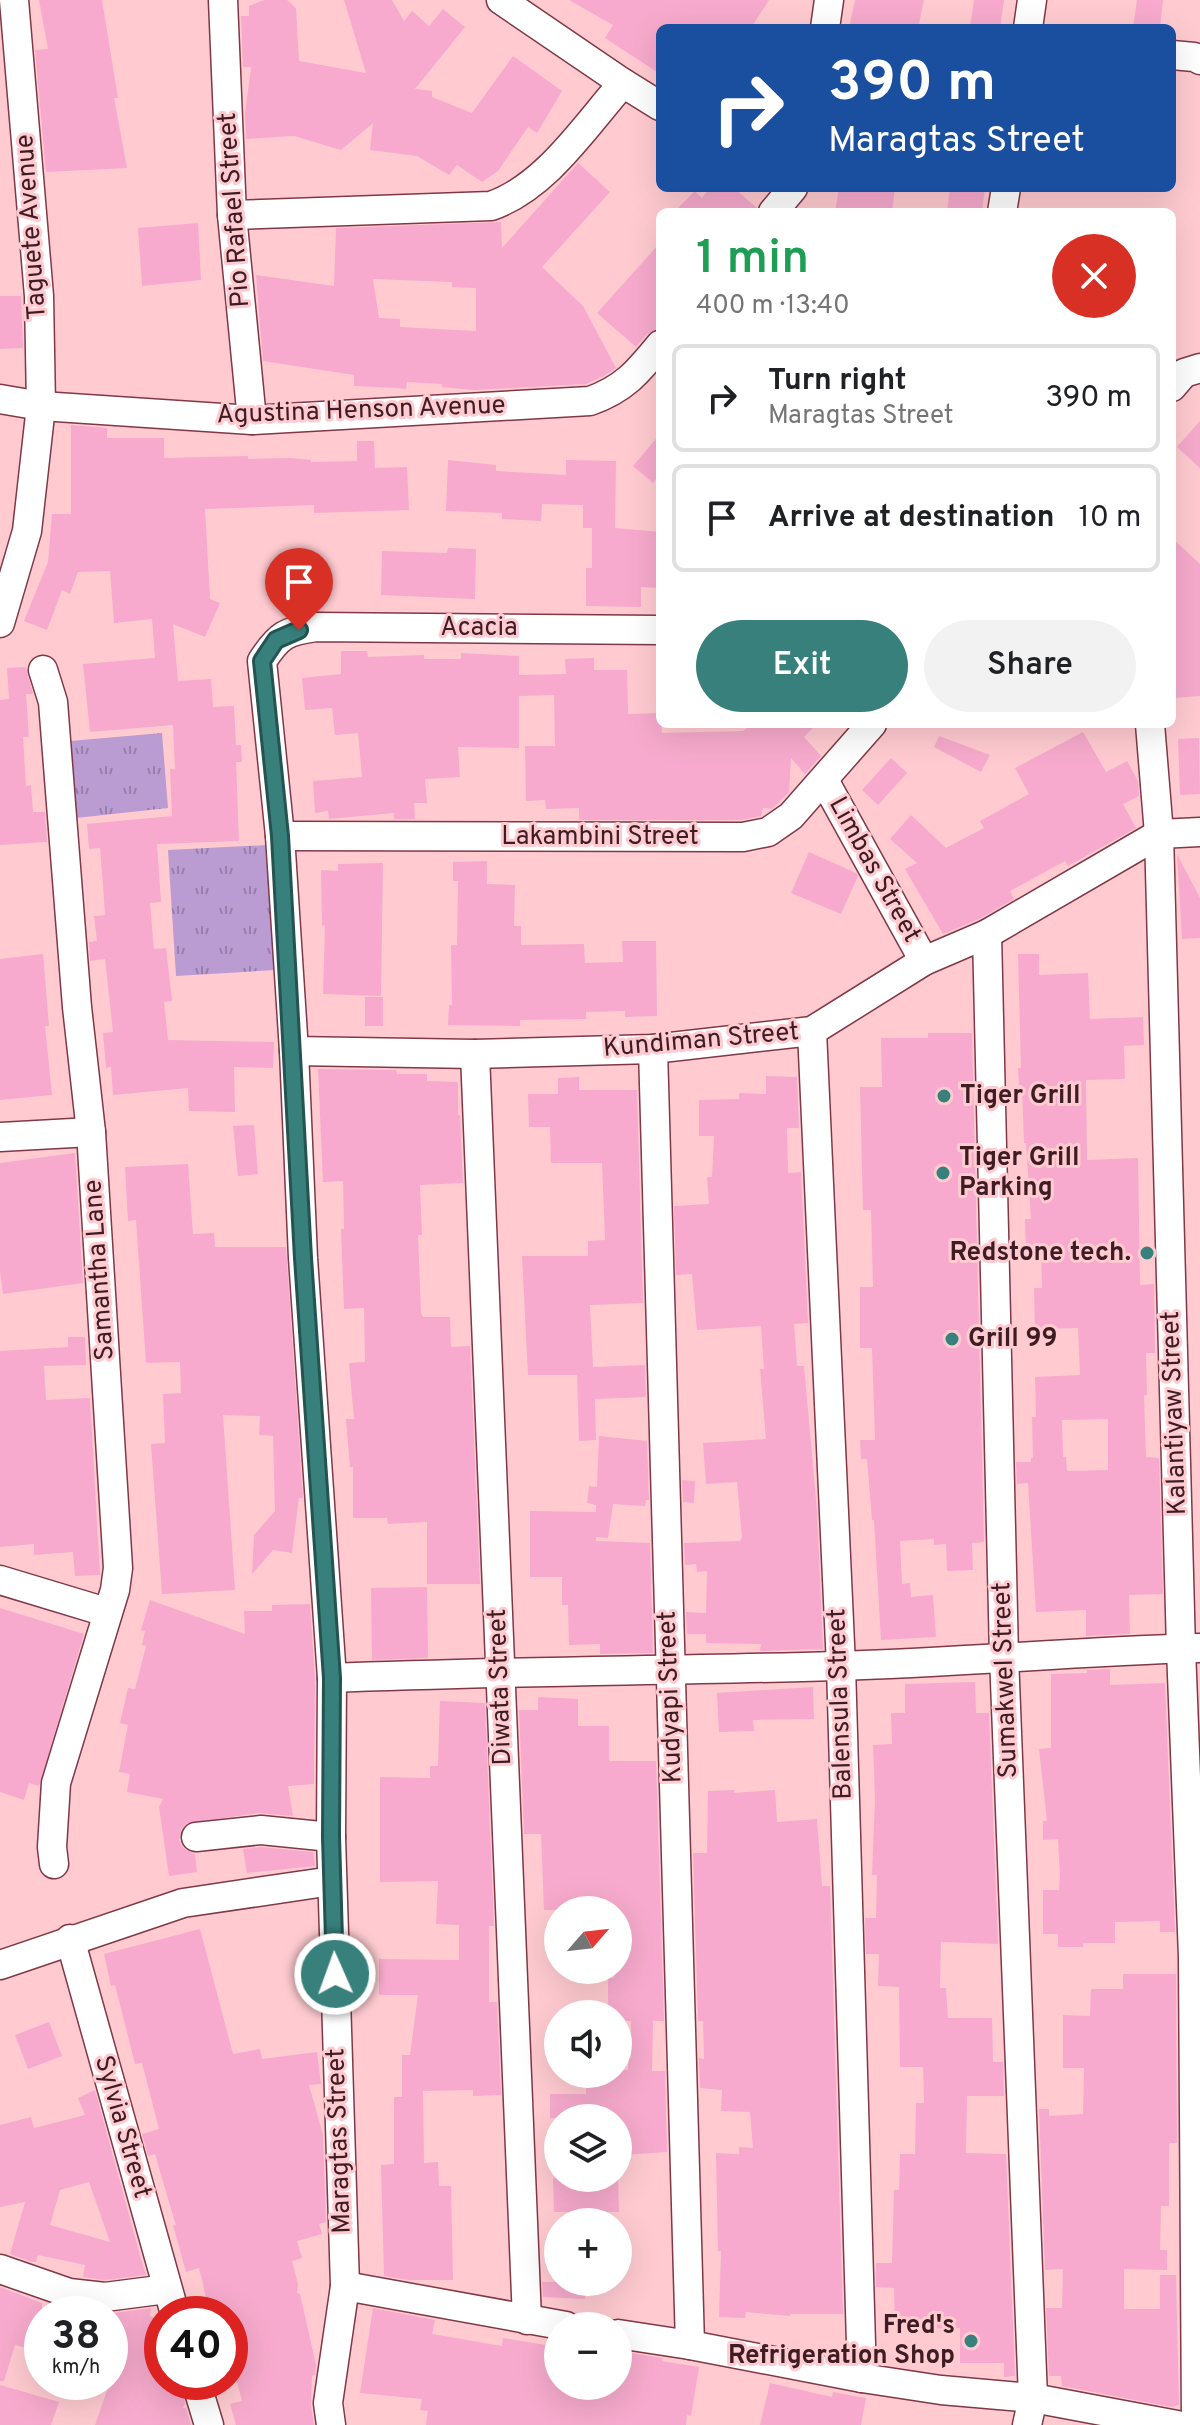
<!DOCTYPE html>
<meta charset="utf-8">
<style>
body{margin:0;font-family:Overpass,sans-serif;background:#f2f2f2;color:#202124;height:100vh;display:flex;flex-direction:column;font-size:30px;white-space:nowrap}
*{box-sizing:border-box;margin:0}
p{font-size:26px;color:#757577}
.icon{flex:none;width:44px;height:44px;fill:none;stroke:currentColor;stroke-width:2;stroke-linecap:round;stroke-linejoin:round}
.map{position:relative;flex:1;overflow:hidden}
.sheet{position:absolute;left:656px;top:208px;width:520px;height:520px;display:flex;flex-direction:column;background:#fff;border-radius:12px;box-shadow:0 8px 32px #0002}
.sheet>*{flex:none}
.top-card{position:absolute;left:656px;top:24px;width:520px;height:168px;border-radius:12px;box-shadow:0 8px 32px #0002;background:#1a4fa0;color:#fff;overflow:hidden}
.needle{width:52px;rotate:62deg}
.buttons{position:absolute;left:544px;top:1896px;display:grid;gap:16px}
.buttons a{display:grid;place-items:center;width:88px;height:88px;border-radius:50%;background:#fff;box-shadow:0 8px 32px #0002;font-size:40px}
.speed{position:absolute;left:24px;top:2296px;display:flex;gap:16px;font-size:40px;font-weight:700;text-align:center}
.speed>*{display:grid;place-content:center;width:104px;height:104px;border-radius:50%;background:#fff;box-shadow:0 8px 32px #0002;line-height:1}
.speed small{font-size:20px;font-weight:400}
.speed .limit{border:12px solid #d22;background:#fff;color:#111}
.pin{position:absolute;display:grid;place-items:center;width:68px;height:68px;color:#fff;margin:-82px -34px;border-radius:50% 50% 50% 0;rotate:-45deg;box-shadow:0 0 8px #0007}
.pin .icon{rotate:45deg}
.me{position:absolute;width:88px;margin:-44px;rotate:358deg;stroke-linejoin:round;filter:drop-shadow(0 0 6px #0008)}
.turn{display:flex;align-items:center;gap:28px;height:168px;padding:0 40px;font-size:36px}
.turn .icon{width:104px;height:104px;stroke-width:2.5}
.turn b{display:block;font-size:56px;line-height:68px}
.round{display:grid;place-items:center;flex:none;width:84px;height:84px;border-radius:42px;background:#f2f2f2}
.headline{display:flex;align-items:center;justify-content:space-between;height:136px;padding:0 40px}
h1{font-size:48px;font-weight:600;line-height:60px;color:#1e9e55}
.action{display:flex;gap:16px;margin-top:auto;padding:16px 40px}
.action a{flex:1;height:92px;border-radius:48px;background:#38807c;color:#fff;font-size:32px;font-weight:600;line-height:92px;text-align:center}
.action a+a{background:#f2f2f2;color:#202124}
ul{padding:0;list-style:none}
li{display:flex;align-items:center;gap:24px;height:108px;margin:0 16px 12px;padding:0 24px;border:4px solid #e0e0e0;border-radius:12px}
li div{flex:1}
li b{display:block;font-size:30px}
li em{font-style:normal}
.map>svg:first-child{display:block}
.grass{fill:url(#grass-tufts)}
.building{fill:#f7aacd;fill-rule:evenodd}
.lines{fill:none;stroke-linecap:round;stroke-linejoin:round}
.minor-casing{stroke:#803846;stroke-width:31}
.minor{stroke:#fff;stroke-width:28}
.route-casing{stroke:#245351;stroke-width:20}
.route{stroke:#38807c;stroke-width:14}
.poi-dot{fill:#38807c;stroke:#ffcbd1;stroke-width:3}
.labels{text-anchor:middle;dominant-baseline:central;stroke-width:6;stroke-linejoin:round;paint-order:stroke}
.street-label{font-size:26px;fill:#3d1d23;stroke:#ffcbd1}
.poi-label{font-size:26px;font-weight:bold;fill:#3d1d23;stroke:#ffcbd1;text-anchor:start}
</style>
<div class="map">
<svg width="1200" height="2425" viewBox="0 0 1200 2425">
<defs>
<pattern id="grass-tufts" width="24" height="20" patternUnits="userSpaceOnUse" patternTransform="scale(2)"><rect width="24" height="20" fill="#ba9bd2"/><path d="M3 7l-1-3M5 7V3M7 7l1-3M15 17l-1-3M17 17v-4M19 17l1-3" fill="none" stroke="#987eaa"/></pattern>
</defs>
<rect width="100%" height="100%" fill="#ffcbd1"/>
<g class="grass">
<polygon points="162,733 168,808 76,818 70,741"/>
<polygon points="267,845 275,970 176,976 168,850"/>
</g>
<g class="building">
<polygon points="39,0 102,0 118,98 114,98 127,168 46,172 35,50 48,49"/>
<polygon points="264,0 287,0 296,8 299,61 366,73 344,0 392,0 404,21 412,11 429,26 443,9 465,27 415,89 432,91 432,97 472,113 513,56 562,91 537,133 528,127 498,171 482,182 457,165 449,175 417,156 370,150 373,123 341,150 294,136 246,139 245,114 251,67 243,67 241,16 249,16 249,6"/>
<polygon points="569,0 769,0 751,28 660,28 660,74 605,38 613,25"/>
<polygon points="855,0 924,0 918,28 849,28"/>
<polygon points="974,0 1004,0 1000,28 970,28"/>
<polygon points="1137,0 1163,0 1160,28 1133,28"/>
<path d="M578,163L610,192L542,267L583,306L616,368L604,376L586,384L474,390L442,387V384L407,382L406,389L396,388L354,386V375L263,361L256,275L334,286L336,228L501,222L502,248ZM373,279L452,282V287L476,288V331L400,327V319L379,318Z"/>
<polygon points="710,188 734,188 757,208 756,212 674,212 695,191 702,198"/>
<polygon points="839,188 895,188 892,212 835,212"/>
<polygon points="950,188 985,188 982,212 947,212"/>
<polygon points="198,223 201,280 142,286 138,228"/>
<polygon points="660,243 660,328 647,334 636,347 597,313"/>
<polygon points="0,296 21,296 23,348 0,349"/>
<polygon points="1200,421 1200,468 1177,447"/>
<polygon points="71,425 107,428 107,438 164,438 164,458 248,456 248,459 291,458 311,460 311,462 357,461 357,441 374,441 375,468 407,467 409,510 314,513 314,505 205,509 210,599 220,603 205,637 173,624 178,681 211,679 213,707 234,706 236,745 241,745 242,762 236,762 239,841 157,844 161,902 150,903 154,949 166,948 172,1001 164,1002 168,1040 274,1042 273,1068 234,1067 235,1112 189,1111 188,1088 113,1095 111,1067 106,1068 103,1033 113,1032 105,959 90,961 89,942 97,941 94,916 105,915 103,885 100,848 89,849 87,824 172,816 170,769 175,769 173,725 90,732 83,664 155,658 152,619 114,623 110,571 78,572 70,594 62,590 47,630 24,621 48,562 52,514 71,514"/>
<polygon points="660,434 660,474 653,483 633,466"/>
<polygon points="448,460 496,465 496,471 566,475 566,460 616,461 615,528 660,532 660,588 641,587 641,607 586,606 586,568 592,568 592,528 583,528 583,505 542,504 541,521 502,519 502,513 446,511"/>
<polygon points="1172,538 1200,564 1200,696 1174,698"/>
<polygon points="448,548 476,549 475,599 381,595 382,551 447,553"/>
<polygon points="341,651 367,651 368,657 424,655 424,659 461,659 461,653 519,656 519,675 566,674 565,659 594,658 594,670 627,670 628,714 660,713 662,733 743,731 753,724 817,724 804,737 821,756 805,774 791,758 789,792 772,809 763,808 761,816 741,820 579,820 579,808 546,809 545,800 526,801 525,746 555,746 554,695 519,696 519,748 458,747 460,777 425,779 427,803 414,803 415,819 394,819 394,813 329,819 328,811 315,813 313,781 362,777 358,733 335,735 332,708 305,710 302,678 341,674"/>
<polygon points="26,667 33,694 26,694 29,737 23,737 26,786 31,785 33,812 45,812 47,842 0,845 0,700 9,699 7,668"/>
<polygon points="1083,732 1106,772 1127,761 1138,781 1139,796 1123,804 1136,828 1068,866 1065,861 1010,891 1014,899 979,919 943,934 905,869 917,863 890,839 911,815 946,848 984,828 980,821 1029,794 1015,768"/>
<polygon points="939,736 990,755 981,772 934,747"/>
<polygon points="1199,738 1200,794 1180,795 1178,739"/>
<polygon points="891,758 907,773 878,805 862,790"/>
<polygon points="809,852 856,873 858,876 841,914 791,893"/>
<polygon points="1177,854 1200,898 1200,938 1182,939"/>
<polygon points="487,861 487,884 515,885 514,926 521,926 521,945 584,944 585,963 623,962 622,941 656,941 657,1016 625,1017 625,1011 586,1012 586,1019 520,1020 520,1026 448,1025 449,1005 452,1005 451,945 457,945 458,881 453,881 453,862"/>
<polygon points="383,863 381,996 323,994 325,926 322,925 321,870 338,871 338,864"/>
<polygon points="43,954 49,1026 45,1026 52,1095 0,1100 0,959"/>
<path d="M1018,954H1039V975L1088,973L1090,1019L1143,1017L1144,1045L1124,1046L1125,1079L1086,1080L1087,1160L1138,1158L1140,1285L1154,1284L1155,1353H1146L1147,1395H1144L1146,1457L1159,1458L1163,1594L1129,1595L1130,1634L1086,1636V1610L1036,1612L1028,1483L1017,1484L1016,1462H1031V1458H1033L1032,1417H1036L1035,1377L1080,1375L1078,1328L1035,1329L1034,1288H1042L1041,1248H1026L1025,1219H1031L1026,1143H1024L1022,1085H1019L1018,1068H1021ZM1108,1419V1470L1067,1471L1066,1457H1063L1062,1420Z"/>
<rect x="365" y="997" width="18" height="29"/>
<polygon points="928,1033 972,1033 984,1542 972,1543 973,1570 947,1571 946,1544 934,1545 934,1539 900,1541 902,1584 910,1583 911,1597 933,1595 936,1637 881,1640 874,1520 872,1520 867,1459 861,1459 860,1440 875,1440 872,1348 860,1348 860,1287 873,1287 871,1210 863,1210 860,1087 882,1087 881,1038 928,1038"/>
<polygon points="318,1069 396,1070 397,1074 427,1074 427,1081 458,1082 458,1115 460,1115 463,1183 420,1185 422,1235 418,1235 421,1313 423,1317 450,1317 451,1347 470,1346 480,1584 427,1584 427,1522 388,1524 387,1518 353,1518 353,1467 350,1467 346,1419 354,1419 349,1363 365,1362 364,1308 344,1309 341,1229 344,1229 343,1181 323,1182"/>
<polygon points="766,1076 797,1077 799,1128 787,1128 788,1173 801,1172 808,1323 794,1324 797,1366 804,1366 817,1511 823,1649 760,1651 761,1644 706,1643 706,1634 687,1634 686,1612 706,1613 707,1571 697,1572 696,1564 685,1565 684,1543 740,1541 742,1537 737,1482 706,1484 703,1443 766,1439 760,1369 764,1369 761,1326 697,1330 692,1274 676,1275 674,1206 709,1204 707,1177 712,1177 714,1136 699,1136 699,1100 739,1099 739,1093 766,1094"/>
<polygon points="579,1077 579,1090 637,1090 643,1303 590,1305 593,1367 645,1365 646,1397 595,1399 596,1440 579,1441 577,1375 528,1375 522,1256 588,1256 588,1241 605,1240 602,1163 551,1163 550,1127 529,1127 528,1094 558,1094 558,1078"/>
<polygon points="254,1125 258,1174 238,1176 233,1126"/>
<polygon points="75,1153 83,1283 3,1294 0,1272 0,1163"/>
<polygon points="188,1164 193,1234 214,1233 215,1247 286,1247 303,1498 299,1498 292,1553 273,1550 252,1574 254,1535 275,1511 273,1436 259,1435 260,1416 223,1415 235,1590 162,1594 151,1444 165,1443 163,1394 181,1393 180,1362 146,1363 136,1220 128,1221 125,1167"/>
<polygon points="68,1337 85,1337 86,1365 44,1366 46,1400 90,1398 100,1575 75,1576 73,1552 34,1555 34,1544 0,1547 0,1351 68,1347"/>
<polygon points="599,1436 647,1441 649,1500 646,1500 645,1506 613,1504 608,1538 596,1537 596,1541 650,1543 653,1653 600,1654 600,1644 569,1645 568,1605 562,1605 562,1577 530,1577 530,1511 596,1512 596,1505 587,1503 589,1486 597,1487"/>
<polygon points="682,1480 695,1481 694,1503 683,1502"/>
<polygon points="427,1587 428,1658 372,1660 371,1588"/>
<polygon points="150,1600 245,1634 244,1611 272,1611 272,1605 310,1604 315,1679 314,1784 288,1786 293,1816 259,1813 187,1823 181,1829 179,1840 183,1848 195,1854 197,1872 169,1876 159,1807 163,1799 127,1792 130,1774 119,1772 128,1725 120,1723 128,1688 135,1689 146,1646 142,1645 145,1631 141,1630"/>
<polygon points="0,1608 84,1634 39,1786 29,1783 24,1800 0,1792"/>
<polygon points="1110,1669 1110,1685 1165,1683 1175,1932 1160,1932 1160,1921 1115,1922 1115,1943 1083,1943 1083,1947 1058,1947 1058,1934 1043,1934 1043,1890 1059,1890 1060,1876 1058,1839 1043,1840 1043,1821 1047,1821 1039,1749 1051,1748 1051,1674 1087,1673 1087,1670"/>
<polygon points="975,1682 976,1713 989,1713 998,1944 941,1942 940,1988 946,1988 948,2018 992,2018 993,2062 1003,2062 1004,2096 967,2096 966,2153 1006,2154 1015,2376 1004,2377 1004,2363 960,2363 960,2328 909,2329 909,2326 895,2326 894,2288 876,2287 876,2263 892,2263 894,2190 899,2190 900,2154 915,2154 916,2103 924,2103 923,2067 900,2067 899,1987 878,1986 879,1954 866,1954 865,1918 876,1918 877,1875 872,1875 875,1800 873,1745 892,1744 891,1713 905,1713 905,1684"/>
<polygon points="813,1687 814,1719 753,1720 754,1731 719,1732 717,1693"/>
<polygon points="538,1697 578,1699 578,1726 609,1726 609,1761 656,1761 664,2021 653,2021 652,2071 665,2071 667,2152 622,2155 619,2118 550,2118 550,2094 586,2094 586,2074 620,2074 620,2070 628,2070 629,2058 631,2058 631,2021 618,2021 618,2014 608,2014 608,1978 614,1978 613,1970 618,1970 618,1910 544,1910 541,1834 524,1834 519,1710 538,1710"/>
<polygon points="440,1701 485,1703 494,1926 489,1926 489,2002 497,2002 501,2095 473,2096 473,2090 423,2091 424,2163 438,2162 439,2186 451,2186 453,2280 409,2280 384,2276 381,2165 394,2164 394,2097 402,2097 402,2055 410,2055 418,1995 379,1995 379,1959 459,1960 459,1925 436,1924 438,1881 380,1882 380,1777 430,1778 430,1766 438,1766"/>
<polygon points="734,1790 734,1793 775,1790 777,1822 817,1819 822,1886 830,1886 843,2314 790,2314 790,2316 746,2312 745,2318 719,2317 721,2251 718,2251 716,2153 739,2154 739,2147 753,2148 750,2112 721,2111 722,2090 700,2088 699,2058 704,2059 703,2021 698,2021 693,1853 707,1853 708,1791"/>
<polygon points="261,1847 313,1852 315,1866 247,1873 243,1849"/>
<polygon points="200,1929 233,2054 260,2049 262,2059 317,2052 321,2084 309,2085 323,2135 326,2222 319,2224 322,2234 297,2241 302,2258 292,2261 298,2284 297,2293 300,2294 316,2365 315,2375 312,2376 311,2405 314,2425 236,2425 230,2404 242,2401 230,2355 230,2314 210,2314 199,2268 186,2272 173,2225 176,2226 155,2154 148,2156 142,2134 159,2129 142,2063 135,2064 115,1985 111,1986 104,1954"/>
<polygon points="1123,1974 1176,1974 1177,2143 1169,2143 1169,2206 1161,2206 1160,2250 1167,2250 1167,2270 1124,2269 1124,2309 1160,2309 1160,2275 1176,2275 1179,2405 1171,2407 1062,2386 1061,2376 1049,2376 1046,2308 1062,2308 1063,2269 1045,2270 1039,2109 1049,2109 1049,2116 1083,2114 1084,2068 1063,2068 1063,2015 1090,2016 1091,1989 1123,1989"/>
<polygon points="49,2022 62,2056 28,2069 15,2035"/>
<path d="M95,2090L141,2259L146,2275L105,2280L83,2277L85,2265L38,2255L36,2262H32L10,2254L25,2202L0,2207V2125L31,2117L34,2128L85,2115L78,2098ZM89,2182L110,2242L50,2225L60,2190Z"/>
<polygon points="553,2178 618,2178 619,2212 554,2212"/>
<polygon points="542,2282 585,2282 585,2299 543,2297"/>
<polygon points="0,2287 42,2303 42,2352 15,2345 4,2381 0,2381"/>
<polygon points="151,2308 150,2316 159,2320 162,2324 162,2382 179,2382 185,2403 183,2408 186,2408 191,2425 95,2425 110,2382 110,2314 77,2314 77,2311 107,2314"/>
<polygon points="373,2308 435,2320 432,2334 502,2346 503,2338 558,2347 558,2386 618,2386 618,2355 629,2356 630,2353 663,2358 662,2361 699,2367 691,2416 687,2415 686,2425 426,2425 428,2411 420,2410 422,2399 360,2393"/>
<polygon points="770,2383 832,2397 833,2392 866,2398 861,2425 760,2425"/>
<polygon points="0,2385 59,2402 51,2425 0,2425"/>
</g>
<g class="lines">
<defs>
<g id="minor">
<polyline points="223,0 232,215 252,420"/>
<polyline points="825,28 829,0"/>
<polyline points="1028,28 1032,0"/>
<polyline points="1172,55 1194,57 1200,60"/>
<polyline points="623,83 660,106"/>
<polyline points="773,212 793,188"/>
<polyline points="1002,212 1006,188"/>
<path d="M232,215L491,206C546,187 585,126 623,83L501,0"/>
<polyline points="1172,387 1184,373 1200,368"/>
<path d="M0,399L41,406L252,420L590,401C624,389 638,372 660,345"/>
<polyline points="0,623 27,531 41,406 39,296 14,0"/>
<polyline points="43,670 53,702 77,1007 91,1132 118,1568 115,1590 56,1783 52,1847 54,1864"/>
<polyline points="1150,724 1159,834 1181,1649 1193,1957 1196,2425"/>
<polyline points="824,780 924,961"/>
<polyline points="280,836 743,837 768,832 791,816 872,724"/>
<polyline points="987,934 1004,1656 1033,2398 1027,2425"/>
<polyline points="812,1031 841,1666 862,2378"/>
<polyline points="653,1049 690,2345"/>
<polyline points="294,1051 475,1054 653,1049 812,1031 924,961 987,934 1159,834 1200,832"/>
<polyline points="475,1054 527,2320"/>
<polyline points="0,1137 91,1132"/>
<polyline points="0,1580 106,1612"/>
<path d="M332,1678C500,1671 668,1671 836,1666C957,1663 1078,1651 1199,1648"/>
<polyline points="196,1837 261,1830 331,1837"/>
<polyline points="70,1939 175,2314"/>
<polyline points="0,1965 183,1903 332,1881"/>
<polyline points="0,2269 69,2293 105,2297 167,2289"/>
<polyline points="345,2286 566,2326"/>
<polyline points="618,2334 690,2345 862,2378 941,2390 1033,2398 1177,2425"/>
<polyline points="196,2382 209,2425"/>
<path d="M331,2425L328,2403L345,2286L331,1837L332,1678L303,1258L294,1051L280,836L262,661C279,635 286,631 316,627L660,630"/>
</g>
</defs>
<use href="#minor" class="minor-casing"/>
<use href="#minor" class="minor"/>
</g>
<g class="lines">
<defs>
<polyline id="route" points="299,630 276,640 262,661 280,836 303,1258 332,1678 331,1837 335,1974"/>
</defs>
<use href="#route" class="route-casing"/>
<use href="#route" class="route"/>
</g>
<g class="poi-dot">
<circle cx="944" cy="1096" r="8"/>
<circle cx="943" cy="1173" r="8"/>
<circle cx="1147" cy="1253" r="8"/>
<circle cx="952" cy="1339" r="8"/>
<circle cx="971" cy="2341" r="8"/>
</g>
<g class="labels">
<g class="street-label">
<text transform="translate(235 210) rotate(-94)">Pio Rafael Street</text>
<text transform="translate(32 227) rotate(-94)">Taguete Avenue</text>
<text transform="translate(361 411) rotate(-2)">Agustina Henson Avenue</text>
<text x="479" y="628">Acacia</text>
<text x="600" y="837">Lakambini Street</text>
<text transform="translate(874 870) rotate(61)">Limbas Street</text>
<text transform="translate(701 1041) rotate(-5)">Kundiman Street</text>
<text transform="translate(100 1270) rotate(-94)">Samantha Lane</text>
<text transform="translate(1175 1413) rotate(-92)">Kalantiyaw Street</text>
<text transform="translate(1006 1680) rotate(-92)">Sumakwel Street</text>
<text transform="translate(501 1687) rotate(-92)">Diwata Street</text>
<text transform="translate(671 1697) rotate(-92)">Kudyapi Street</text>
<text transform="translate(841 1704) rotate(-92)">Balensula Street</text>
<text transform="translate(122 2127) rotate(74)">Sylvia Street</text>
<text transform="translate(340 2141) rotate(-92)">Maragtas Street</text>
</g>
<g class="poi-label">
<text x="960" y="1096">Tiger Grill</text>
<text x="959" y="1158">Tiger Grill<tspan x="959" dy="30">Parking</tspan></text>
<text x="1131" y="1253" text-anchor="end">Redstone tech.</text>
<text x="968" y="1339">Grill 99</text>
<text x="955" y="2326" text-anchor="end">Fred's<tspan x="955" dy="30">Refrigeration Shop</tspan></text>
</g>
</g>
</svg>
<div class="buttons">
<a><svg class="needle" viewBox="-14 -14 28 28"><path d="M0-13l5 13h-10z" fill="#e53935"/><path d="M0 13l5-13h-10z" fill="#757577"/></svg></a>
<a><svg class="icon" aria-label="sound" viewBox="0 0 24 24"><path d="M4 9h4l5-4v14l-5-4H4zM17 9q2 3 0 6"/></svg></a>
<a><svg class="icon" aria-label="layers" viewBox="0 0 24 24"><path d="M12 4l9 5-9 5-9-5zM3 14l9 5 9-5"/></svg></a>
<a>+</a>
<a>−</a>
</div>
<div class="speed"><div>38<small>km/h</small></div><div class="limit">40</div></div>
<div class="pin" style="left:299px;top:630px;background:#d93025"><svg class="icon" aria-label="arrive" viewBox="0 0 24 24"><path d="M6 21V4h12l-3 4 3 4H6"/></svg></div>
<svg class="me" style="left:335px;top:1974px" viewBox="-20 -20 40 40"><circle r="17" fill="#38807c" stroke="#fff" stroke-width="3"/><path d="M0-11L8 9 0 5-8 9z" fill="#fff"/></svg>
<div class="top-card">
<div class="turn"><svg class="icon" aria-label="right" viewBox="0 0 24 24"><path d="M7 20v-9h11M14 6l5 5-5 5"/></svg><div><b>390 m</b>Maragtas Street</div></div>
</div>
<section class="sheet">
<div class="headline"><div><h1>1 min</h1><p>400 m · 13:40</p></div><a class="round" style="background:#d93025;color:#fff"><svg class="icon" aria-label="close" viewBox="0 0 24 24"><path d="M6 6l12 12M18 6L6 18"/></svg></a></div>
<ul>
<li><svg class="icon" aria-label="right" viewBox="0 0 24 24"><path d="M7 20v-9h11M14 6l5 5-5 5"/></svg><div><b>Turn right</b><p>Maragtas Street</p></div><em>390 m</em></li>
<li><svg class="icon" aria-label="arrive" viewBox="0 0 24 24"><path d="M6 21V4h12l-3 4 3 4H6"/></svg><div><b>Arrive at destination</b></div><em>10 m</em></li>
</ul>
<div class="action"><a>Exit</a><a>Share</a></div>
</section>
</div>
